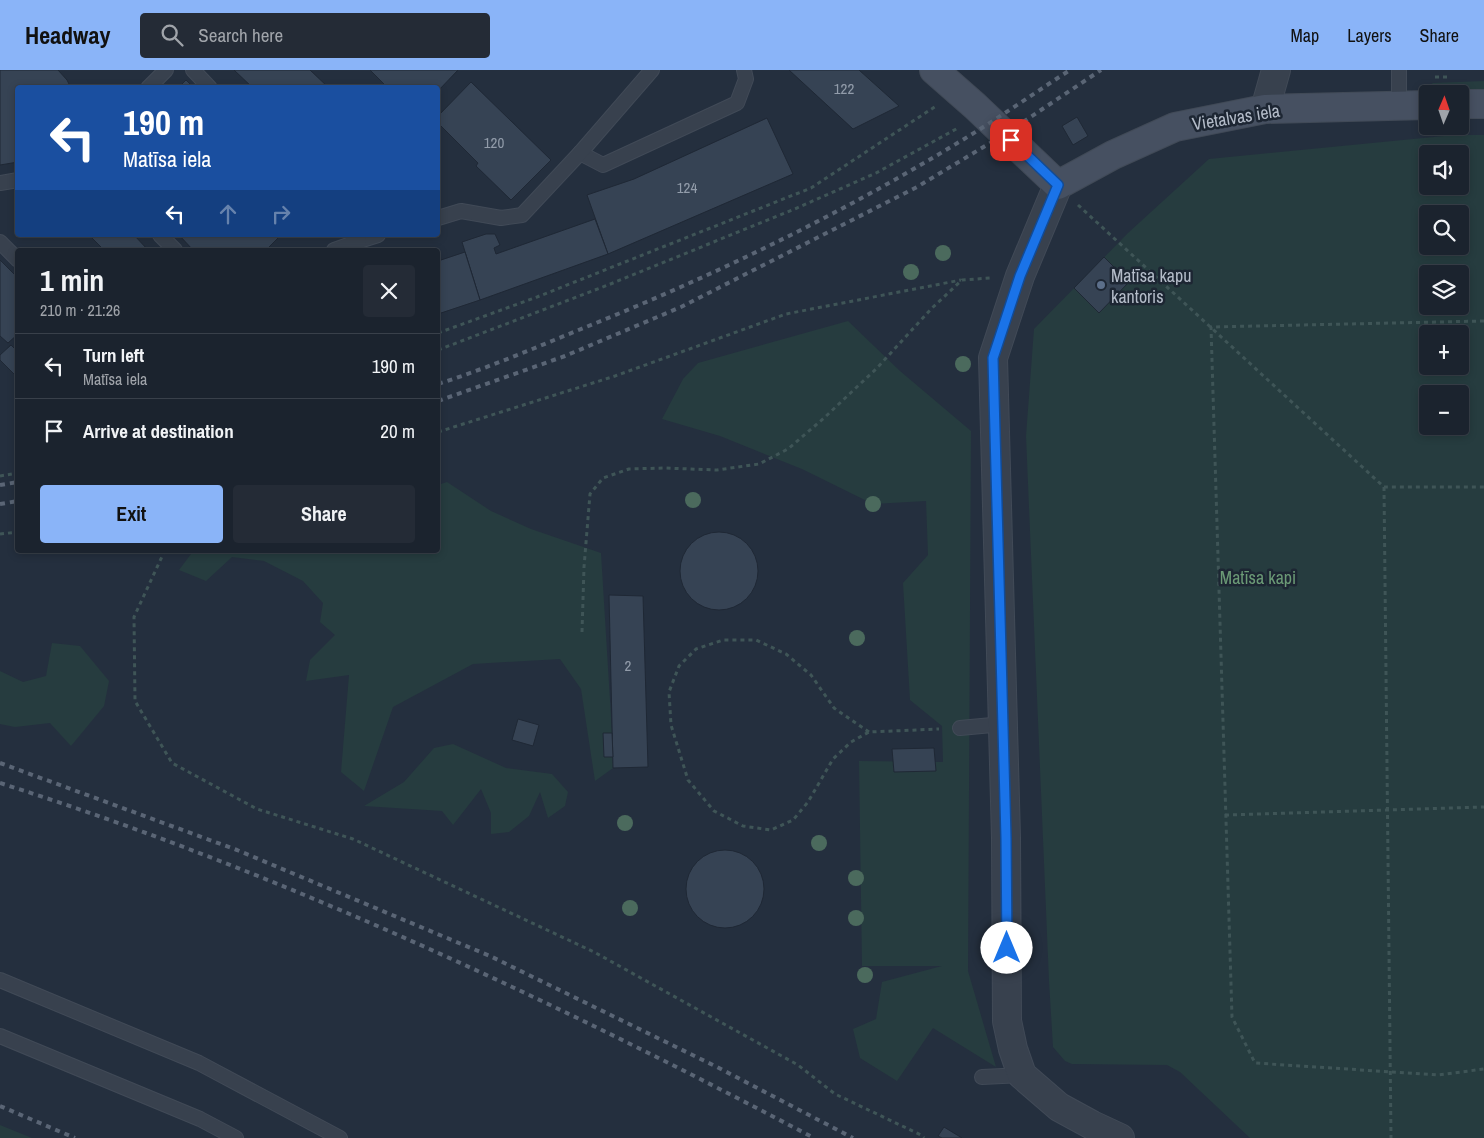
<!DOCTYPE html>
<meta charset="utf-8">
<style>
body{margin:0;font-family:"Archivo Narrow",sans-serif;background:#242b36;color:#f1f3f6;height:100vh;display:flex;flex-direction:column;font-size:19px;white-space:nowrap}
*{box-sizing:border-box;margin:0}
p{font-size:16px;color:#a0a4aa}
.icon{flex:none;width:28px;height:28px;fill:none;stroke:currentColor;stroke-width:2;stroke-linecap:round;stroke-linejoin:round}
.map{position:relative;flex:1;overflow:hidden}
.panel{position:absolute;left:15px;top:178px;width:425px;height:305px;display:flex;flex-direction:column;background:#1b232e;border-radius:5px;box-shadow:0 2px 8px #0003,0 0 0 1px #39404a}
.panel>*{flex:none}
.banner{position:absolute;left:15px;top:15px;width:425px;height:152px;border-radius:5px;box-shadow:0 2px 8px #0003,0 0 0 1px #39404a;background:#1a4fa0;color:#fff;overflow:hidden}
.needle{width:32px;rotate:2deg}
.tools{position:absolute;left:1419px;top:15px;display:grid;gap:10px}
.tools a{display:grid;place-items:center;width:50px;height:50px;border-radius:5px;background:#1b232e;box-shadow:0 2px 8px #0003,0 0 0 1px #39404a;font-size:25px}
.pin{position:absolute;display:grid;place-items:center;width:42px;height:42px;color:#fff;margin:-21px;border-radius:10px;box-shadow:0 2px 8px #0006}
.me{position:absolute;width:55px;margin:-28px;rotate:0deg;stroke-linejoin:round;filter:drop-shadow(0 0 4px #0008)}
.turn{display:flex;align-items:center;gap:18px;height:105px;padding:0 25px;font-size:22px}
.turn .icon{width:65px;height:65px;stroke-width:2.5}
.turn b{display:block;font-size:35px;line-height:42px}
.lanes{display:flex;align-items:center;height:48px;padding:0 25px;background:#0003;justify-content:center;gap:25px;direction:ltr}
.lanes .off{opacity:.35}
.round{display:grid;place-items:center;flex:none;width:52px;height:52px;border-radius:5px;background:#242b36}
.head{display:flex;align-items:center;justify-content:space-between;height:85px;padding:0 25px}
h1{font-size:30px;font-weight:800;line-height:38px}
.button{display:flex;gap:10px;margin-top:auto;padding:10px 25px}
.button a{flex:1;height:58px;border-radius:5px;background:#8ab4f8;color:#111;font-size:20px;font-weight:800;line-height:58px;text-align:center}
.button a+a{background:#242b36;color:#f1f3f6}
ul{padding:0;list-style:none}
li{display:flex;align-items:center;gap:15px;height:65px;padding:0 25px;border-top:1px solid #39404a}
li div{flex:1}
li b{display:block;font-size:19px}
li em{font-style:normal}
header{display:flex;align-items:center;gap:30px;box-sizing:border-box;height:70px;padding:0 25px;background:#8ab4f8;color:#111}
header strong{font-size:24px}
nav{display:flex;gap:28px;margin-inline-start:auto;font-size:18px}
.search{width:350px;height:45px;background:#242b36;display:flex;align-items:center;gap:12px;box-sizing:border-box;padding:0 18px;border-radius:5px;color:#a0a4aa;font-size:19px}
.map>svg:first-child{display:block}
.green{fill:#263c3f;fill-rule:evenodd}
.building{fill:#364354;stroke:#1f2835}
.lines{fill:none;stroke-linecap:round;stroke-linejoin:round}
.lane-casing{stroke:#414a57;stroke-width:16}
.street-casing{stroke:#414a57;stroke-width:30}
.secondary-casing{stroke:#414a57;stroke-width:30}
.path{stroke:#3f5557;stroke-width:3;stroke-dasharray:4 4;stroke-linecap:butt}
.lane{stroke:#38414e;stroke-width:14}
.street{stroke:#38414e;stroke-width:28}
.secondary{stroke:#465061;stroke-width:28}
.rail{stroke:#5a6575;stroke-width:4;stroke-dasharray:5 5;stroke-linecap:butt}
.tree{fill:#4b6a5d}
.route-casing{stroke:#114b97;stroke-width:12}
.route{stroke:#1a73e8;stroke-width:9}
.service-dot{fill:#5c6f8a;stroke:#1d2633;stroke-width:2}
.labels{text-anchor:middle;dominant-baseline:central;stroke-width:5;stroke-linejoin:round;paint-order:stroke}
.number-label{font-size:15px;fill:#929caa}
.street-label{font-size:18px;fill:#b4bcc9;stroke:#1d2633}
.poi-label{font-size:18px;fill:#b4bcc9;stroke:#1d2633;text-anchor:start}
.park-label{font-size:18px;fill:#6b9a76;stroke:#1d2633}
</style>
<header>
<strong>Headway</strong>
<div class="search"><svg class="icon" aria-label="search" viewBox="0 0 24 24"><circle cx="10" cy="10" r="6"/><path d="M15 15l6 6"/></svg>Search here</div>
<nav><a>Map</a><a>Layers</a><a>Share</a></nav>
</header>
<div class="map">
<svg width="1484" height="1068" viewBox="0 0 1484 1068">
<rect width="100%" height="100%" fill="#242f3e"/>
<g class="green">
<polygon points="1484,11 1484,20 1481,21 1435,21 1432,13"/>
<path d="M1454,65H1484V1068H1250L1180,1002L1167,995L1072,994L1065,991L1053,977L1049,911L1026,366L1034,259L1128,163L1209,89ZM1428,84H1460V116H1428ZM1428,144H1460V176H1428ZM1428,204H1460V236H1428ZM1428,264H1460V296H1428ZM1428,324H1460V356H1428Z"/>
<polygon points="848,251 900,301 971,361 968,901 996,997 933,958 897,1011 860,988 853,959 876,949 882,912 942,896 862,896 859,691 943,692 942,656 910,630 903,513 928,485 926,431 873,434 802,399 720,366 662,349 683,309 698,293"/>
<polygon points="447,412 491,441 531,459 601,483 612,663 603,664 604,687 613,687 613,698 595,711 581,619 560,589 473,594 393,637 364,721 341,702 349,605 306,611 310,590 335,565 320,552 323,533 303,511 264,491 232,487 206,511 179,500 194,480 438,480 438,415"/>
<polygon points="52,573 80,576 109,611 104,636 71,676 50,653 15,657 0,654 0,601 23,612 46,606"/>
<polygon points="453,674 506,698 552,704 568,722 565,736 548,748 540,722 529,746 509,762 491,764 491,743 481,719 453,755 442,741 364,736 404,712 434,678"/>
<polygon points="0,1055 32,1068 0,1068"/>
</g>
<g class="building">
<polygon points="0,0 58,0 67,10 71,18 18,18 18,92 0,95"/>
<polygon points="234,0 310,0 329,18 253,18"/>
<polygon points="370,0 458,0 438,21 438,18 388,18"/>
<polygon points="789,0 859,0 899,36 853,59"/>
<polygon points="186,10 194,18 178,18"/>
<polygon points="471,12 551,90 511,130 476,96 478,93 438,53 438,46"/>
<polygon points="1077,47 1088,66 1073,75 1062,56"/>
<polygon points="767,48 793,104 608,184 587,125 634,109"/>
<polygon points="595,149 608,184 480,230 462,172 486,164 495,164 500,175 494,178 496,184"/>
<polygon points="89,165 134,165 148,180 104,180"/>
<polygon points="179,165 281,165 266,180 193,180"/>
<polygon points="465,182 480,230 438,244 438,191"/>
<polygon points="1104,187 1129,212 1099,243 1074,218"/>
<polygon points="0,190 18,208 18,264 8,273 0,266"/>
<polygon points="11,275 18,282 18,308 0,290 0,285"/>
<circle cx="719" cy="501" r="39"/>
<polygon points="609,525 643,526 648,697 613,698"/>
<polygon points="518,649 539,655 533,676 512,670"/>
<polygon points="603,663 612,663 613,687 604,687"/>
<polygon points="934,678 936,701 894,702 892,679"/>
<circle cx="725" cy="819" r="39"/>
<polygon points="944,1057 962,1068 942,1068 938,1066"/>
</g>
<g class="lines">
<defs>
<g id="lane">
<polyline points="193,0 210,18"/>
<polyline points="1399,1 1399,35"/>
<polyline points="148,18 166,0"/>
<polyline points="580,83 603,95 737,33 746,9 744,0"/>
<polyline points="0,113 18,110"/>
<polyline points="438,148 461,141 501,148 522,145 580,83 652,0"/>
<polyline points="160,165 175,180"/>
<polyline points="354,165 359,171 378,165"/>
<polyline points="0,172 18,190"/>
<polyline points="334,180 359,171"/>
<polyline points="960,658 1003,654"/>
<polyline points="0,910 199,993 340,1068"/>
<polyline points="0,966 200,1049 236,1068"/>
<polyline points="982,1007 1022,1005"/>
</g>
<g id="street">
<polyline points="1265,39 1276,0"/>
<polyline points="1058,115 1020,206 993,288 1006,768 1007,951 1013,979 1022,1005 1059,1037 1092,1055 1120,1068"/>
</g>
<g id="secondary">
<polyline points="934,0 975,36 1058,115 1113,85 1175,57 1265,39 1428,35"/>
<polyline points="1460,34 1484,34"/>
</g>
</defs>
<use href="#lane" class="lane-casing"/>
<use href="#street" class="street-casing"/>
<use href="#secondary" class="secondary-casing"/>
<g class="path">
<polyline points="1435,7 1451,7"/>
<polyline points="1078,135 1384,417 1484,417"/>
<polyline points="1484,251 1211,257 1232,947 1255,993 1438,1005 1484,999"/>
<polyline points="438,263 537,227 811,118 936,36"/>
<polyline points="438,280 608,215 797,138 876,103 958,58"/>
<polyline points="438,362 615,306 786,244 961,210"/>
<polyline points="0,406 18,403"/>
<polyline points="1384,417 1391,1068"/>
<polyline points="0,464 18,462"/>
<polyline points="165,480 134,547 135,631 172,693 257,739 353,769 594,882 798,995 835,1024 921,1065 924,1068"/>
<polyline points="582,562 584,497 590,424 603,408 629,399 664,398 717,400 759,394 788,379 824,348 877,298 932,238 962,210 990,208"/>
<polyline points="869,662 834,638 811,605 786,584 756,570 723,570 696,579 679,596 669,622 671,655 688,710 714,741 743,756 771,760 793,750 808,732 833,689 851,672 869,662 939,659"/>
<polyline points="1225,745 1484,737"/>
</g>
<use href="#lane" class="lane"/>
<use href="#street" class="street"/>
<use href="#secondary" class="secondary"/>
<g class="rail">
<path d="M438,314C488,298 537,277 586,257C718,204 847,141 969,66C1003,45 1036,22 1070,0"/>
<polyline points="438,331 565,286 681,237 917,117 1005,64 1101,0"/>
<polyline points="0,415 18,412"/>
<polyline points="0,434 18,431"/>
<polyline points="0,693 237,780 490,886 717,997 853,1068"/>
<path d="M0,713C283,803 552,930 814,1068"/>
<polyline points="0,1036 75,1068"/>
</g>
</g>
<g class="tree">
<circle cx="943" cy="183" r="8"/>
<circle cx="911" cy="202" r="8"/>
<circle cx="963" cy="294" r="8"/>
<circle cx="693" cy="430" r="8"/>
<circle cx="873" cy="434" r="8"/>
<circle cx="857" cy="568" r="8"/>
<circle cx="625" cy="753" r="8"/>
<circle cx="819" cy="773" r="8"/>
<circle cx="856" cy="808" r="8"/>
<circle cx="630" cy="838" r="8"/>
<circle cx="856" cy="848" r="8"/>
<circle cx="865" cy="905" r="8"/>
</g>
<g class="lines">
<defs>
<polyline id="route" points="1007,878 1006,768 993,288 1020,206 1058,115 1011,70"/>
</defs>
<use href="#route" class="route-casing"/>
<use href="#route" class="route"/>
</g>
<circle class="service-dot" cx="1101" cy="215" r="5"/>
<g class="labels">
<g class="number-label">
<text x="844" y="18">122</text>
<text x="494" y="72">120</text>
<text x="687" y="117">124</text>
<text x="628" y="595">2</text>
</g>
<g class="street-label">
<text transform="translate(1236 47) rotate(-9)">Vietalvas iela</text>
</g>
<g class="poi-label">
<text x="1111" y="205">Matīsa kapu<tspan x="1111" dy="21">kantoris</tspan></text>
</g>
<g class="park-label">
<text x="1258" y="507">Matīsa kapi</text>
</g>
</g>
</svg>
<div class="tools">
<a><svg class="needle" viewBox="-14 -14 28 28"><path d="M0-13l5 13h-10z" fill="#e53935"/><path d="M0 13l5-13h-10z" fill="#a0a4aa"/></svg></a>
<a><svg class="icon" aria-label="sound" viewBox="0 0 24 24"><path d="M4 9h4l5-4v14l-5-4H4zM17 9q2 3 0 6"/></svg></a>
<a><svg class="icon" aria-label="search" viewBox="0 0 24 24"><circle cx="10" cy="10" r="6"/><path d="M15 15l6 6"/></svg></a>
<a><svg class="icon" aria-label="layers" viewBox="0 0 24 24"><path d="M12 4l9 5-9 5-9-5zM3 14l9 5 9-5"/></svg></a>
<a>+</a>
<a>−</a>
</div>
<div class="pin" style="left:1011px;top:70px;background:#d93025"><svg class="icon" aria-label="arrive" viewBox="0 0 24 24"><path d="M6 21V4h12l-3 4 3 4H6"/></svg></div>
<svg class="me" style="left:1007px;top:878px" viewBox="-20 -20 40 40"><circle r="19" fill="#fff"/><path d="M0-13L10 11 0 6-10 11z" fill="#1a73e8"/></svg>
<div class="banner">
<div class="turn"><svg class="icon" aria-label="left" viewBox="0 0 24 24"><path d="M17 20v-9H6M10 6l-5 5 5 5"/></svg><div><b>190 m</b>Matīsa iela</div></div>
<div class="lanes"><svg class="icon" aria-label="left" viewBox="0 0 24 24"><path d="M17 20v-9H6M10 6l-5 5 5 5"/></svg><svg class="icon off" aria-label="ahead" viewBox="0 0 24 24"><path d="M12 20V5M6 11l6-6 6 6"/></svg><svg class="icon off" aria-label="right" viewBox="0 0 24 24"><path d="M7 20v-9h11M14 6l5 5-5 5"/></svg></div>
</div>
<section class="panel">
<div class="head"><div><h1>1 min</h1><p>210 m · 21:26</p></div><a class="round"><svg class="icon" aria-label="close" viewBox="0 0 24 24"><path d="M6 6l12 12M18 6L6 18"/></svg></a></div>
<ul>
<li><svg class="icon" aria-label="left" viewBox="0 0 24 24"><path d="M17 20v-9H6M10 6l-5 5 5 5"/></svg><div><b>Turn left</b><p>Matīsa iela</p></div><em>190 m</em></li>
<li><svg class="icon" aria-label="arrive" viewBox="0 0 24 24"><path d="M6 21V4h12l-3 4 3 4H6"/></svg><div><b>Arrive at destination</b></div><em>20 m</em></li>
</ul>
<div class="button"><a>Exit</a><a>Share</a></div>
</section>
</div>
